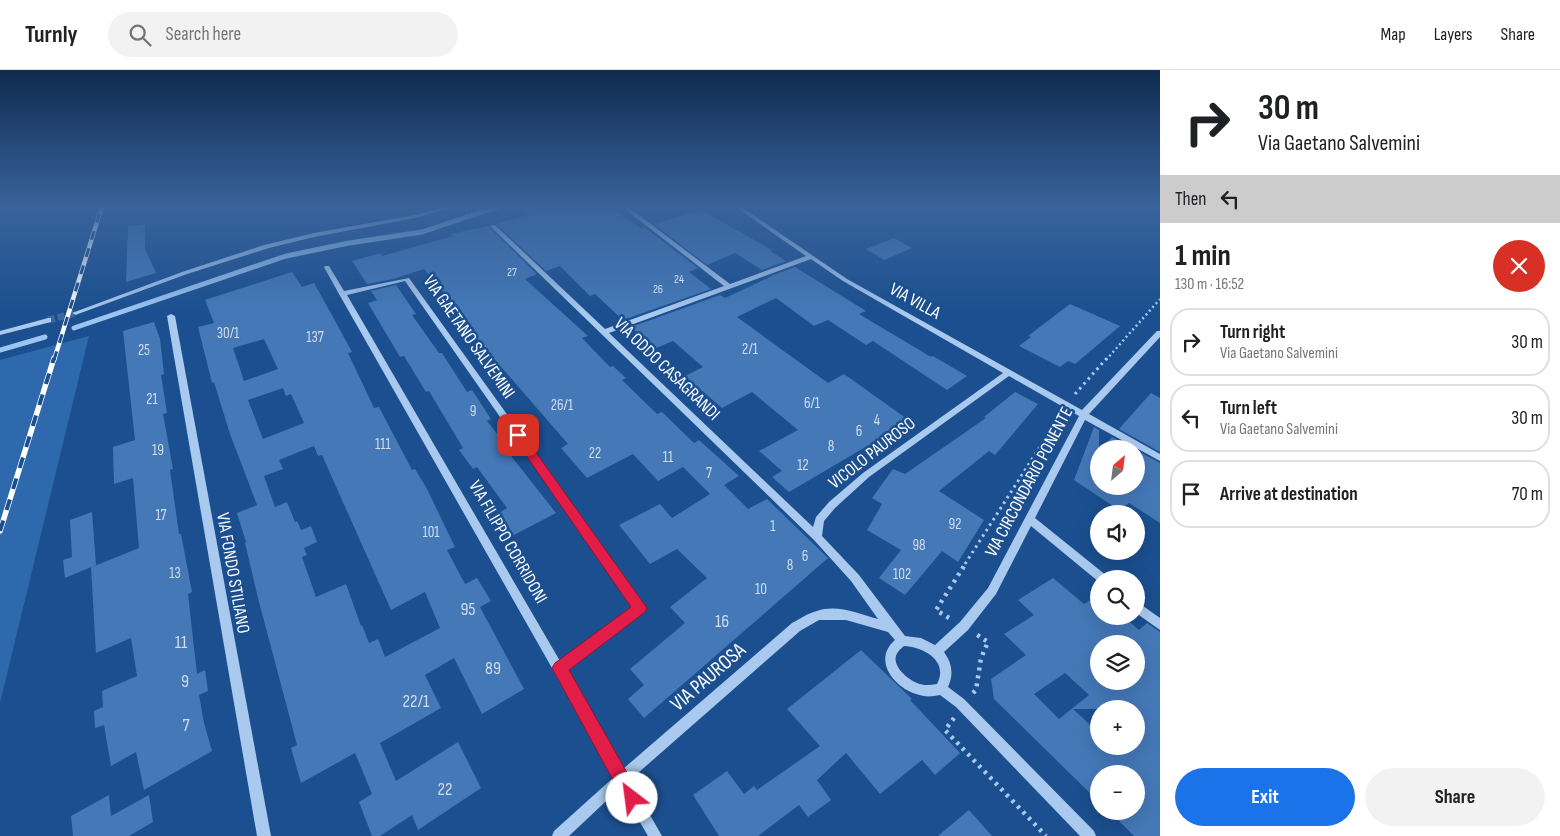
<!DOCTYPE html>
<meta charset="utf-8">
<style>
body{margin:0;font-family:"Sofia Sans Condensed",sans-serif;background:#f2f2f2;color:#202124;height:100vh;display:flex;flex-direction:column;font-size:19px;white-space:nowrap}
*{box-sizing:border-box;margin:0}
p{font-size:16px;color:#757577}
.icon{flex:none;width:28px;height:28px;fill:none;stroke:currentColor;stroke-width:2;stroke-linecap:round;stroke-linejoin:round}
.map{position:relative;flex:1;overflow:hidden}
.details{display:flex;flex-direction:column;background:#fff;width:400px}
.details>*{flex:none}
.banner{background:#fff;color:#202124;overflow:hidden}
.needle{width:32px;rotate:28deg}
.tools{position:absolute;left:1090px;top:370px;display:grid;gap:10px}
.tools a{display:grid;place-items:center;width:55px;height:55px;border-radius:50%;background:#fff;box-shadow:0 5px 20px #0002;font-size:25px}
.pin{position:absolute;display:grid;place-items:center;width:42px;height:42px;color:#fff;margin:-21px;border-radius:10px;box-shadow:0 2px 8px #0006}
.me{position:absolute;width:55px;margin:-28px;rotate:330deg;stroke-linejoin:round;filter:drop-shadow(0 0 4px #0008)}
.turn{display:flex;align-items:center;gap:18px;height:105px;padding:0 15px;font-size:22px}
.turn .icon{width:65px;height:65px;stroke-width:2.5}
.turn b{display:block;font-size:35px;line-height:42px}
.then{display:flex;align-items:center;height:48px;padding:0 15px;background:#0003;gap:10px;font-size:19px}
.round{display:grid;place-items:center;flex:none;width:52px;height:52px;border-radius:26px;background:#f2f2f2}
.overview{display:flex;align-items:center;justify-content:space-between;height:85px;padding:0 15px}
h1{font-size:30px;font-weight:700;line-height:38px}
.cta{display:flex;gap:10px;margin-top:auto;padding:10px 15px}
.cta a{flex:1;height:58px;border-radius:30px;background:#1a73e8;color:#fff;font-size:20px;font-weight:700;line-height:58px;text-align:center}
.cta a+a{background:#f2f2f2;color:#202124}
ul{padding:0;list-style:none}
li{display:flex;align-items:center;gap:15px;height:68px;margin:0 10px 8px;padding:0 5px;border:2px solid #e0e0e0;border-radius:20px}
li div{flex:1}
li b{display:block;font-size:19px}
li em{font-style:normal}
header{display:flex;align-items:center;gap:30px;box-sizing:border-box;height:70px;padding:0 25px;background:#fff;border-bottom:1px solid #e0e0e0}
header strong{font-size:24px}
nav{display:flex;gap:28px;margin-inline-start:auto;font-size:18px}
.search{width:350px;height:45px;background:#f2f2f2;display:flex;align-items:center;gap:12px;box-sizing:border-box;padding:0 18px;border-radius:28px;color:#757577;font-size:19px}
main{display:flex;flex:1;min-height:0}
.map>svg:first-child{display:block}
.green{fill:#2e69ad}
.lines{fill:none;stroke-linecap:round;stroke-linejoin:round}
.stream{stroke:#9cc4f0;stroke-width:5}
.building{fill:#4478b7;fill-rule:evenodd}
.minor-tunnel{stroke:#3d69a0;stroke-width:7;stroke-dasharray:7 3;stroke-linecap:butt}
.path-far2{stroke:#a9c9ee;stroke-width:2.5;stroke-dasharray:2 3;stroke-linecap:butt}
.path-far1{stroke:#a9c9ee;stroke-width:3;stroke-dasharray:2.5 4;stroke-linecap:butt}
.path{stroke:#a9c9ee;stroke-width:4.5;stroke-dasharray:3 5;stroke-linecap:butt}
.minor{fill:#a9c9ee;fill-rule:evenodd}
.rail-far1-casing{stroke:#fff;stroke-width:4.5}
.rail-casing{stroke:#fff;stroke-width:5.5}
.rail-far1{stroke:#1b4f8f;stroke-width:3;stroke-dasharray:9;stroke-linecap:butt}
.rail{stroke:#1b4f8f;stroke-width:4;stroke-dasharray:11;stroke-linecap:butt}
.route{fill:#e11d48;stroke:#92132f}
.labels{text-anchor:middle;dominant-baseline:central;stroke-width:5;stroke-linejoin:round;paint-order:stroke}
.far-number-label{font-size:12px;fill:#d0dded}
.number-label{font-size:15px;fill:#d0dded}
.street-label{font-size:18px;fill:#fff;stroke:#1b4f8f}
.near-number-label{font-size:18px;fill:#d0dded}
.near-street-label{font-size:21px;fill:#fff;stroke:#1b4f8f}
</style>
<header>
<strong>Turnly</strong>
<div class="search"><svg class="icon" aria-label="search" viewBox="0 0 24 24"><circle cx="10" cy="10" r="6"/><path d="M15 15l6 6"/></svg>Search here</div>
<nav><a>Map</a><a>Layers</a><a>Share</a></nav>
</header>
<main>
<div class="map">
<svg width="1160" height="766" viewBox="0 0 1160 766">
<rect width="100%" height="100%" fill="#1b4f8f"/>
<polygon class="green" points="89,266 0,633 0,290"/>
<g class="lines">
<g class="stream">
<polyline points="74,258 286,186 349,173 422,162 500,136"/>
<polyline points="0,280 45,267"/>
</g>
</g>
<g class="building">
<polygon points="521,136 552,136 562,143 584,136 607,136 641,158 644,157 698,198 689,202 711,219 623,250 595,224 590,226 560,196 546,201 496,154 531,144"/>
<polygon points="701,140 772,180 770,181 786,191 762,200 735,183 707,195 654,154"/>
<polygon points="145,154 145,179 156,203 126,212 128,156"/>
<polygon points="488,156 537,204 525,209 588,266 582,268 610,297 613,296 626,308 622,310 657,344 662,342 694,373 699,370 739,406 724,415 748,439 767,429 828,488 644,648 628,629 644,615 630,599 685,553 670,537 707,508 677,479 650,494 619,455 660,434 672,448 710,424 683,397 658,411 633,384 587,408 561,378 568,374 483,276 471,262 475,260 424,199 393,209 367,214 352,191 381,183 382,186 453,166 451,164"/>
<polygon points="894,168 912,178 884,190 866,179"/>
<polygon points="795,197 866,241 859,244 931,287 933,286 967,306 947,320 873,271 866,275 828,250 814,256 776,228 737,247 828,313 844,304 910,351 789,422 772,407 782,401 759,381 798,360 752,322 722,338 685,306 703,297 673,271 654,279 631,257 720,225 725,228 772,206 771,206"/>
<path d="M292,202L302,217L314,213L333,247L352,282L348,283L374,338L379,337L412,400L415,399L426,417L455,477L447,480L465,514L477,508L491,531L480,537L524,619L482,644L454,588L425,605L441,638L380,673L396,711L458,672L481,718L418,760L412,745L380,766H372L359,732L372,724L355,683L301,713L291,678L297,675L258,528L245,473L246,472L237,443L257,435L230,364L214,312L212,313L198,257L214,253L205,230ZM264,269L278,299L244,311L233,278ZM283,318L286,326L291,324L304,353L263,369L248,330ZM314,376L318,386L322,385L391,540L425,522L440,558L385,587L378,569L369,573L362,555L361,556L346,514L316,527L302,487L307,485L304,478L317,472L311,456L301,460L297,451L295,452L287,432L275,437L264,406L283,399L279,390Z"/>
<polygon points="396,215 416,244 412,245 439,283 442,283 467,322 472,320 491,349 487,351 511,381 508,382 556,443 514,465 499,443 507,438 477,397 473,399 459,380 463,378 429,321 426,322 404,286 400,287 368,233 377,230 371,221"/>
<polygon points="1070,234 1120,256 1075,294 1068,291 1060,297 1019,276 1031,267 1028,266"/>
<polygon points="154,252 160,269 164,304 161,305 167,343 163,344 173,399 170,400 179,464 181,464 192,522 188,524 197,604 205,600 208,621 199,625 204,653 212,681 144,720 136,682 111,696 104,655 95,658 94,641 103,637 102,621 137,606 131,568 96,583 91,497 65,508 63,490 72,487 70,450 92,442 96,495 92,497 139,478 133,408 114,414 113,377 135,370 123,261"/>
<polygon points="1015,322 1038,334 995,385 989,381 939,421 984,450 958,492 942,481 905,525 879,508 901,480 867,460 882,434 872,428 893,399 905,404 986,348 984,347"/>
<polygon points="1151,323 1160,328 1160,382 1119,359"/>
<polygon points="1094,357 1099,360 1099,416 1136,416 1136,380 1160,393 1160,453 1129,433 1119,440 1074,410"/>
<polygon points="1112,367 1134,379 1101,379"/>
<path d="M1053,508L1084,534L1099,525V546H1123L1139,560L1147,553L1160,562V766H1134L1109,741H1136V704H1099V732L994,629L991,609L1026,585L1004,564L1034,545L1018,530ZM1099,574H1136V611H1099ZM1065,603L1089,625L1059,649L1034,624ZM1073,639H1136V676H1099V663Z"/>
<polygon points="861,580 912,629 910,630 960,683 935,705 922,690 880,724 846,683 817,710 831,730 808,747 799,735 758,766 719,766 693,725 727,701 744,724 754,716 757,720 820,676 787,639"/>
<polygon points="109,725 111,746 149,725 153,752 129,766 73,766 71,746"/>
<polygon points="969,740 992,766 938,766"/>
</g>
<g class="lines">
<polyline class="minor-tunnel" points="48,250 76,243"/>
<g class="path-far2">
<polyline points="466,140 477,136"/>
<polyline points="1106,290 1160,229"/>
</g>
<g class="path-far1">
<polyline points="1075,324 1107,288"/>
<polyline points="965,494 1059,347"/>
</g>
<g class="path">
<polyline points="949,548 936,540 966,493"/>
<polyline points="973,623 976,620 981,588 988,572 976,564"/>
<polyline points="954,648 945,660 1046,766"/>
</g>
<g class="minor">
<polygon points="449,136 457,136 415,148 314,167 269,178 187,204 78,244 76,245 72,243 182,202 264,175 314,163 415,145"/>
<path d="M621,136H627L730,214L806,186L734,136H740L847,209L1082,340L1157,261H1160V267L1089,344L1160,384V391L1085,350L1035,448L1107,506L1108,509H1099V512L1031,456L996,524L968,560L944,582C952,593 954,604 948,617L964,629L1094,761L1096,766H1080L956,637L940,625C931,627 924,627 916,624C894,617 872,590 895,570L888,562L846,550H819L800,561L630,710L662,766H648L620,718L569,766H552L554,761L614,707L339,224L324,197L325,196H329L344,221L409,208L644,535L645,538L644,541L566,600L623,699L792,553C800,549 808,543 817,541C837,534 859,544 878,549L851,511L814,470L490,156L495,155L605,259L724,216ZM811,189L843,211L1003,303L863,403L829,432L816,447L813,457L609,263ZM405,211L633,537L560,591L347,225ZM1009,306L1079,346L988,518L960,552L935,575L921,568L905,566L859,505L822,466L824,451L835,438L869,407ZM904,576C924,577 949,591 937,614C930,615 924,616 917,613C907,609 889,594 898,582C900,579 902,578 904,576Z"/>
<polygon points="171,244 175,246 271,766 257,766 167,246"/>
<polygon points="48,248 51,248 51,252 0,265 0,261"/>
<polygon points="1136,531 1160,548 1160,560 1136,543"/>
</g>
<defs>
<polyline id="rail-far1" points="54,290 102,136"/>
<polyline id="rail" points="0,461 54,288"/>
</defs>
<use href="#rail-far1" class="rail-far1-casing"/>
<use href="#rail" class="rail-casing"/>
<use href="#rail-far1" class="rail-far1"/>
<use href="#rail" class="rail"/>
</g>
<linearGradient id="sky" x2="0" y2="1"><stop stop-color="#0f2b4f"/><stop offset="0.56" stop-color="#39639b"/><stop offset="1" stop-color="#39639b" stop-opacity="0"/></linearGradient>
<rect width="1160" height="243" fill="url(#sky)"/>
<polygon class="route" points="518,361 522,363 647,538 645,542 569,600 638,722 640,728 638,734 632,737 626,734 552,598 555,593 631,537 514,368 512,365"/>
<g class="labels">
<g class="far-number-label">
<text x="512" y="202">27</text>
<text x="679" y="209">24</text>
<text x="658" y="219">26</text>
</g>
<g class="number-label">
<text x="228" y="263">30/1</text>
<text x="315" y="267">137</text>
<text x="750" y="279">2/1</text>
<text x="144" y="280">25</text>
<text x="152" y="329">21</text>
<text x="812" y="333">6/1</text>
<text x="562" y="335">26/1</text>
<text x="473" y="341">9</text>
<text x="877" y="350">4</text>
<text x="859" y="361">6</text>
<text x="383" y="374">111</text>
<text x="831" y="376">8</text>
<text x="158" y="380">19</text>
<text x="595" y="383">22</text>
<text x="668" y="387">11</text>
<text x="803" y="395">12</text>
<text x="709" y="403">7</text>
<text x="161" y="445">17</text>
<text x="955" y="454">92</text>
<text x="773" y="456">1</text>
<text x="431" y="462">101</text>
<text x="919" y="475">98</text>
<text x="805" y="486">6</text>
<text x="790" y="495">8</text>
<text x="175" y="503">13</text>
<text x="902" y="504">102</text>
<text x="761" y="519">10</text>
</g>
<g class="street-label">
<text transform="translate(915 231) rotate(29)">VIA VILLA</text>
<text transform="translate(469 267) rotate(55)">VIA GAETANO SALVEMINI</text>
<text transform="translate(667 299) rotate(44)">VIA ODDO CASAGRANDI</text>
<text transform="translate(872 383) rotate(-38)">VICOLO PAUROSO</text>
<text transform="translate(1029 412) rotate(-62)">VIA CIRCONDARIO PONENTE</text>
<text transform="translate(508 472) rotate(60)">VIA FILIPPO CORRIDONI</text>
<text transform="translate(233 503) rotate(80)">VIA FONDO STILIANO</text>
</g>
<g class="near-number-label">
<text x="468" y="539">95</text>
<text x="722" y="551">16</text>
<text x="181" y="572">11</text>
<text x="493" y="598">89</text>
<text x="185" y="611">9</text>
<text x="416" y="631">22/1</text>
<text x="186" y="655">7</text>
<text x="445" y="719">22</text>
</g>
<g class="near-street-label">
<text transform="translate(708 607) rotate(-41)">VIA PAUROSA</text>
</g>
</g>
</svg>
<div class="tools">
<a><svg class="needle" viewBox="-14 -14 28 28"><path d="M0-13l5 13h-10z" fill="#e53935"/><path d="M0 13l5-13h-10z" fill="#757577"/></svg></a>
<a><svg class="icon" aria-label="sound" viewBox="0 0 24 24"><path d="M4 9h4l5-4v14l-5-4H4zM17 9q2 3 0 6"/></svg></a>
<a><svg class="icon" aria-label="search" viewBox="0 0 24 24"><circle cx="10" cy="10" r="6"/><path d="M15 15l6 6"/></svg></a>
<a><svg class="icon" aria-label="layers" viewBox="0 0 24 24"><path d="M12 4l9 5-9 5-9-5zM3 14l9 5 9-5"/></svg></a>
<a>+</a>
<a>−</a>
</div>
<div class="pin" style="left:518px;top:365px;background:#d93025"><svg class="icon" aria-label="arrive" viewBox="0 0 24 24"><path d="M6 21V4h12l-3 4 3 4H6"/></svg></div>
<svg class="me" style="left:632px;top:728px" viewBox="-20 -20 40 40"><circle r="19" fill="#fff"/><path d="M0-13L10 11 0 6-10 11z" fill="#e11d48"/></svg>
</div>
<section class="details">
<div class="banner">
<div class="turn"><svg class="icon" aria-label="right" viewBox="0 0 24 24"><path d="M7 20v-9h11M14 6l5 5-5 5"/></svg><div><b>30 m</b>Via Gaetano Salvemini</div></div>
<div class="then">Then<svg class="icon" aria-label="left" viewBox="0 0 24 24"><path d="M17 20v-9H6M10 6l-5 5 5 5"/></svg></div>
</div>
<div class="overview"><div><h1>1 min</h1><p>130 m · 16:52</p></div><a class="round" style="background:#d93025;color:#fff"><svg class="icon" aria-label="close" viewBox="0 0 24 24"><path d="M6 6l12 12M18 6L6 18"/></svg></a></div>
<ul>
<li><svg class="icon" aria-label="right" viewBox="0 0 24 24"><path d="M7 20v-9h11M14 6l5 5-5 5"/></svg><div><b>Turn right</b><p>Via Gaetano Salvemini</p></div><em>30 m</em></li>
<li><svg class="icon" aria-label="left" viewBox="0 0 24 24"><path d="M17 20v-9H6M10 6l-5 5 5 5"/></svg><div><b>Turn left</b><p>Via Gaetano Salvemini</p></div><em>30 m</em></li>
<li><svg class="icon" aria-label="arrive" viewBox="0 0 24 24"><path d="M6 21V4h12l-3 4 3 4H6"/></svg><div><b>Arrive at destination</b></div><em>70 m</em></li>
</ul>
<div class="cta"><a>Exit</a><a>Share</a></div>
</section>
</main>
